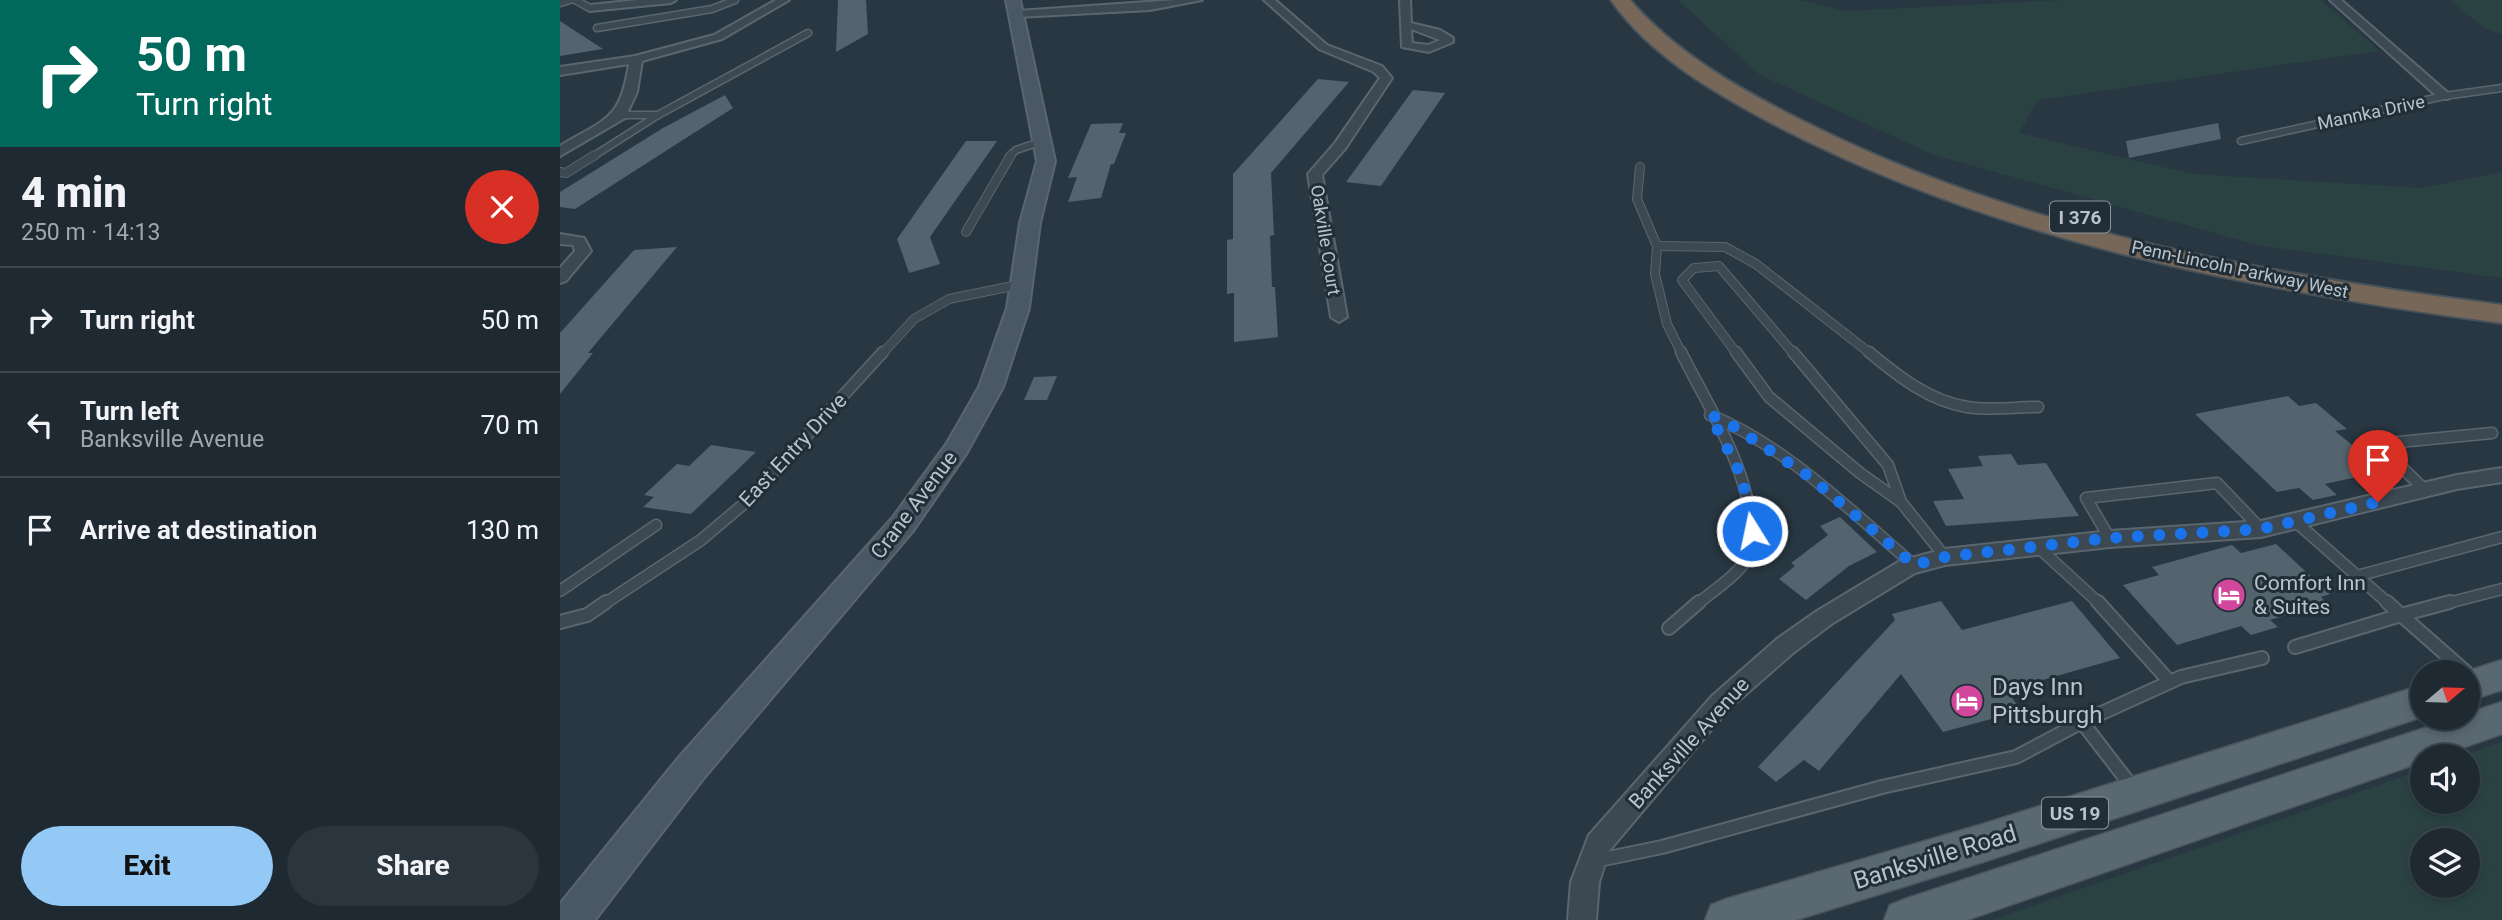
<!DOCTYPE html>
<meta charset="utf-8">
<style>
body{margin:0;font-family:Roboto,sans-serif;background:#2b353e;color:#f1f3f6;height:100vh;display:flex;flex-direction:column;font-size:26px;white-space:nowrap}
*{box-sizing:border-box;margin:0}
p{font-size:23px;color:#a1a6ac}
.icon{flex:none;width:38px;height:38px;fill:none;stroke:currentColor;stroke-width:2;stroke-linecap:round;stroke-linejoin:round}
.map{position:relative;flex:1;overflow:hidden}
.drawer{display:flex;flex-direction:column;background:#1e2932;width:560px}
.drawer>*{flex:none}
.hud{background:#00695c;color:#fff;overflow:hidden}
.needle{width:46px;rotate:71deg}
.controls{position:absolute;left:1850px;top:660px;display:grid;gap:14px}
.controls a{display:grid;place-items:center;width:70px;height:70px;border-radius:50%;background:#1e2932;box-shadow:0 4px 10px #0003,0 0 0 2px #3c454d;font-size:35px}
.pin{position:absolute;display:grid;place-items:center;width:60px;height:60px;color:#fff;margin:-72px -30px;border-radius:50% 50% 50% 0;rotate:-45deg;box-shadow:0 0 7px #0007}
.pin .icon{rotate:45deg}
.me{position:absolute;width:77px;margin:-38px;rotate:350deg;stroke-linejoin:round;filter:drop-shadow(0 0 5px #0008)}
.turn{display:flex;align-items:center;gap:24px;height:147px;padding:0 21px;font-size:32px}
.turn .icon{width:91px;height:91px;stroke-width:2.5}
.turn b{display:block;font-size:49px;line-height:60px}
.round{display:grid;place-items:center;flex:none;width:74px;height:74px;border-radius:37px;background:#2b353e}
.headline{display:flex;align-items:center;justify-content:space-between;height:119px;padding:0 21px}
h1{font-size:42px;font-weight:800;line-height:52px}
.button{display:flex;gap:14px;margin-top:auto;padding:14px 21px}
.button a{flex:1;height:80px;border-radius:42px;background:#95c9f5;color:#111;font-size:28px;font-weight:800;line-height:80px;text-align:center}
.button a+a{background:#2b353e;color:#f1f3f6}
ul{padding:0;list-style:none}
li{display:flex;align-items:center;gap:21px;height:105px;padding:0 21px;border-top:2px solid #3c454d}
li div{flex:1}
li b{display:block;font-size:26px}
li em{font-style:normal}
main{display:flex;flex:1;min-height:0}
.map>svg:first-child{display:block}
.green{fill:#2a4342;fill-rule:evenodd}
.building{fill:#53646f}
.lines{fill:none;stroke-linecap:round;stroke-linejoin:round}
.lane-far3-casing{stroke:#5a666f;stroke-width:9}
.lane-far2-casing{stroke:#5a666f;stroke-width:10}
.lane-far1-casing{stroke:#5a666f;stroke-width:13}
.lane-casing{stroke:#5a666f;stroke-width:16}
.street-casing{stroke:#5a666f;stroke-width:4}
.secondary-casing{stroke:#5a666f;stroke-width:4}
.primary-casing{stroke:#49545e;stroke-width:3}
.highway-casing{stroke:#47535c;stroke-width:4}
.lane-far3{stroke:#3c4852;stroke-width:6}
.lane-far2{stroke:#3c4852;stroke-width:8}
.lane-far1{stroke:#3c4852;stroke-width:10}
.lane{stroke:#3c4852;stroke-width:12}
.street{fill:#3c4852;fill-rule:evenodd}
.secondary{fill:#4a5865;fill-rule:evenodd}
.primary{fill:#5a6872;fill-rule:evenodd}
.highway{fill:#776759;fill-rule:evenodd}
.route{stroke:#1a73e8;stroke-width:12;stroke-dasharray:0 21.6}
.labels{text-anchor:middle;dominant-baseline:central;stroke-width:6;stroke-linejoin:round;paint-order:stroke}
.far-street-label{font-size:18px;fill:#b9c3cc;stroke:#212e37}
.shield{fill:#212e37;stroke:#8b969f;stroke-width:2}
.shield-label{font-size:19px;font-weight:bold;fill:#b9c3cc}
.street-label{font-size:21px;fill:#b9c3cc;stroke:#212e37}
.poi-label{font-size:21px;fill:#b9c3cc;stroke:#212e37;text-anchor:start}
.near-poi-label{font-size:24px;fill:#b9c3cc;stroke:#212e37;text-anchor:start}
.near-street-label{font-size:24px;fill:#b9c3cc;stroke:#212e37}
</style>
<main>
<section class="drawer">
<div class="hud">
<div class="turn"><svg class="icon" aria-label="right" viewBox="0 0 24 24"><path d="M7 20v-9h11M14 6l5 5-5 5"/></svg><div><b>50 m</b>Turn right</div></div>
</div>
<div class="headline"><div><h1>4 min</h1><p>250 m · 14:13</p></div><a class="round" style="background:#d93025;color:#fff"><svg class="icon" aria-label="close" viewBox="0 0 24 24"><path d="M6 6l12 12M18 6L6 18"/></svg></a></div>
<ul>
<li><svg class="icon" aria-label="right" viewBox="0 0 24 24"><path d="M7 20v-9h11M14 6l5 5-5 5"/></svg><div><b>Turn right</b></div><em>50 m</em></li>
<li><svg class="icon" aria-label="left" viewBox="0 0 24 24"><path d="M17 20v-9H6M10 6l-5 5 5 5"/></svg><div><b>Turn left</b><p>Banksville Avenue</p></div><em>70 m</em></li>
<li><svg class="icon" aria-label="arrive" viewBox="0 0 24 24"><path d="M6 21V4h12l-3 4 3 4H6"/></svg><div><b>Arrive at destination</b></div><em>130 m</em></li>
</ul>
<div class="button"><a>Exit</a><a>Share</a></div>
</section>
<div class="map">
<svg width="1942" height="920" viewBox="0 0 1942 920">
<rect width="100%" height="100%" fill="#283742"/>
<g class="green">
<polygon points="1118,0 1240,0 1286,11 1504,0 1761,0 1819,51 1478,100 1459,133 1632,174 1862,188 1942,172 1942,278 1697,245 1374,155 1200,75"/>
<polygon points="1890,0 1942,0 1942,34 1926,29"/>
<path d="M1942,742V920H1432L1862,770V802H1908V756H1902ZM1908,840V886H1862V840Z"/>
</g>
<g class="building">
<polygon points="278,0 306,0 308,34 276,52"/>
<polygon points="0,21 43,49 0,56"/>
<polygon points="758,79 789,82 711,173 714,235 710,236 712,287 715,287 718,337 674,342 674,293 667,294 667,240 673,239 673,174"/>
<polygon points="853,90 885,93 821,186 786,182"/>
<polygon points="165,95 173,108 15,209 0,207 0,192 103,128"/>
<polygon points="563,123 559,133 566,133 554,164 551,164 541,198 508,202 517,177 508,178 531,124"/>
<polygon points="1658,123 1661,139 1569,158 1566,141"/>
<polygon points="406,141 437,141 370,237 380,264 349,273 337,239"/>
<polygon points="117,247 28,353 33,353 0,394 0,333 74,250"/>
<polygon points="497,376 487,400 464,400 474,377"/>
<polygon points="1728,396 1739,406 1756,403 1787,429 1775,431 1824,471 1765,484 1777,495 1753,500 1739,488 1717,492 1635,414"/>
<polygon points="151,445 196,452 131,514 83,507 94,497 84,495 117,464 129,466"/>
<polygon points="1451,454 1458,465 1486,463 1519,516 1386,526 1373,501 1404,499 1388,469 1423,466 1418,456"/>
<polygon points="1280,517 1317,552 1289,566 1246,600 1219,579 1235,566 1231,563 1268,535 1260,526"/>
<polygon points="1716,544 1770,594 1761,597 1767,603 1710,620 1718,627 1691,635 1681,626 1617,645 1563,585 1599,575 1592,567 1672,545 1681,553"/>
<polygon points="1381,601 1402,630 1512,601 1560,658 1447,690 1461,711 1383,732 1341,674 1259,771 1244,760 1216,782 1198,767 1335,620 1332,614"/>
</g>
<g class="lines">
<defs>
<g id="lane-far3">
<polyline points="15,0 30,8"/>
<polyline points="0,3 10,0"/>
<polyline points="37,28 152,9 175,0"/>
<polyline points="98,115 248,33"/>
<polyline points="1681,141 1884,96 1942,88"/>
<polyline points="32,157 98,115 60,115"/>
<polyline points="449,157 456,150 483,141"/>
</g>
<g id="lane-far2">
<polyline points="1080,167 1077,199 1097,246 1095,274 1107,324 1122,354"/>
<polyline points="0,172 6,173 35,155"/>
<polyline points="406,232 451,155"/>
<polyline points="1097,246 1165,247 1196,264 1311,354"/>
<polyline points="322,354 354,319 389,299 462,284"/>
<polyline points="1177,354 1122,280 1134,268 1159,266 1234,354"/>
</g>
<g id="lane-far1">
<path d="M1121,352C1148,407 1210,500 1185,561C1180,573 1148,595 1137,604"/>
<polyline points="1176,352 1209,397 1300,473 1341,502"/>
<polyline points="1233,352 1328,465 1341,502"/>
<path d="M1309,352C1338,376 1369,401 1407,407C1430,411 1455,407 1478,407"/>
<path d="M1150,415C1226,446 1292,512 1354,565"/>
<polyline points="1865,490 1818,444 1932,433"/>
<polyline points="1341,502 1385,557"/>
<polyline points="1736,522 1829,604"/>
<polyline points="1550,539 1526,498 1657,483 1701,529"/>
<polyline points="1478,547 1540,604"/>
<polyline points="1797,576 1942,537"/>
<polyline points="0,591 96,525"/>
<polyline points="44,604 141,540 186,502 323,352"/>
<polyline points="1884,604 1942,589"/>
</g>
<g id="lane">
<polyline points="1538,602 1610,682"/>
<polyline points="1827,602 1841,615 1890,602"/>
<polyline points="0,622 27,615 46,602"/>
<polyline points="1109,628 1139,602"/>
<polyline points="1735,647 1841,615 1906,672"/>
<polyline points="1572,787 1522,722 1621,677 1702,658"/>
<polyline points="1034,861 1102,847 1322,787 1456,757 1522,722"/>
</g>
<g id="street">
<polygon points="78,0 116,0 111,3 30,11 25,8 30,5"/>
<path d="M216,0H229L162,39L82,61L77,92L65,118L0,156V146C46,118 60,121 69,64L0,75V67L75,56L154,35Z"/>
<polygon points="615,0 642,0 590,10 458,17 452,14 458,11"/>
<polygon points="704,0 715,0 767,45 822,66 832,78 785,149 762,175 787,317 779,322 771,317 748,174 775,143 820,78 814,72 759,49"/>
<path d="M840,0H850L851,23L880,30L893,38V42L869,52L842,47ZM851,29L880,40L868,45L852,43Z"/>
<polygon points="1770,0 1781,0 1888,93 1888,99 1880,99"/>
<polygon points="0,234 24,238 31,251 6,281 0,283 0,268 15,251 13,245 0,244"/>
<polygon points="1942,468 1942,482 1897,489 1701,537 1550,547 1385,565 1355,573 1273,623 1233,653 1168,710 1049,851 1039,882 1036,920 1008,920 1011,882 1029,835 1152,696 1217,639 1257,611 1340,561 1385,549 1550,531 1701,521 1897,475"/>
</g>
<polygon id="secondary" points="446,0 460,0 495,161 480,223 469,308 443,387 406,454 353,531 143,779 35,920 0,920 0,904 119,757 333,517 387,443 419,387 447,308 460,223 477,161"/>
<g id="primary">
<polygon points="1942,660 1942,690 1908,701 1908,672 1904,672"/>
<polygon points="1862,685 1862,717 1423,862 1236,920 1145,920 1151,905 1166,899 1423,824"/>
<polygon points="1942,702 1942,734 1879,756 1862,756 1862,762 1407,920 1324,920 1330,905 1345,899 1895,718 1908,718 1908,713"/>
</g>
<path id="highway" d="M1051,0H1070C1117,54 1179,89 1243,121C1460,231 1703,274 1942,305V323C1694,290 1443,243 1219,127C1158,95 1091,57 1051,0Z"/>
</defs>
<use href="#lane-far3" class="lane-far3-casing"/>
<use href="#lane-far2" class="lane-far2-casing"/>
<use href="#lane-far1" class="lane-far1-casing"/>
<use href="#lane" class="lane-casing"/>
<use href="#street" class="street-casing"/>
<use href="#secondary" class="secondary-casing"/>
<use href="#primary" class="primary-casing"/>
<use href="#highway" class="highway-casing"/>
<use href="#lane-far3" class="lane-far3"/>
<use href="#lane-far2" class="lane-far2"/>
<use href="#lane-far1" class="lane-far1"/>
<use href="#lane" class="lane"/>
<use href="#street" class="street"/>
<use href="#secondary" class="secondary"/>
<use href="#primary" class="primary"/>
<use href="#highway" class="highway"/>
</g>
<g class="lines">
<polyline class="route" points="1192,531 1182,477 1150,415 1167,422 1250,477 1354,565 1385,557 1550,538 1701,529 1818,502"/>
</g>
<defs>
<symbol id="hotel-disc" viewBox="-11 -11 22 22"><circle r="9.5" fill="#d1479c" stroke="#212e37"/><path d="M-6-4.5h1.5V1H6V5H4.5V3h-9V5H-6ZM-4 0a1.8 1.8 0 1 1 3.6 0ZM.5 0V-2.5h3Q6-2.5 6 0Z" fill="#fff"/></symbol>
</defs>
<g fill-rule="evenodd">
<use href="#hotel-disc" x="1650" y="576" width="38" height="38"/>
<use href="#hotel-disc" x="1388" y="682" width="38" height="38"/>
</g>
<g class="labels">
<g class="far-street-label">
<text transform="translate(1811 112) rotate(-12)">Mannka Drive</text>
<text transform="translate(766 240) rotate(81)">Oakville Court</text>
<text transform="translate(1680 269) rotate(12)">Penn-Lincoln Parkway West</text>
</g>
<g class="shield">
<rect x="1490" y="201.5" width="60" height="31" rx="5"/>
<rect x="1482" y="797.5" width="66" height="31" rx="5"/>
</g>
<g class="shield-label">
<text x="1520" y="217">I 376</text>
<text x="1515" y="813">US 19</text>
</g>
<g class="street-label">
<text transform="translate(233 450) rotate(-47)">East Entry Drive</text>
<text transform="translate(354 505) rotate(-53)">Crane Avenue</text>
<text transform="translate(1129 743) rotate(-48)">Banksville Avenue</text>
</g>
<g class="poi-label">
<text x="1694" y="583">Comfort Inn<tspan x="1694" dy="24">&amp; Suites</tspan></text>
</g>
<g class="near-poi-label">
<text x="1432" y="687">Days Inn<tspan x="1432" dy="28">Pittsburgh</tspan></text>
</g>
<g class="near-street-label">
<text transform="translate(1375 857) rotate(-17)">Banksville Road</text>
</g>
</g>
</svg>
<div class="controls">
<a><svg class="needle" viewBox="-14 -14 28 28"><path d="M0-13l5 13h-10z" fill="#e53935"/><path d="M0 13l5-13h-10z" fill="#a1a6ac"/></svg></a>
<a><svg class="icon" aria-label="sound" viewBox="0 0 24 24"><path d="M4 9h4l5-4v14l-5-4H4zM17 9q2 3 0 6"/></svg></a>
<a><svg class="icon" aria-label="layers" viewBox="0 0 24 24"><path d="M12 4l9 5-9 5-9-5zM3 14l9 5 9-5"/></svg></a>
</div>
<div class="pin" style="left:1818px;top:502px;background:#d93025"><svg class="icon" aria-label="arrive" viewBox="0 0 24 24"><path d="M6 21V4h12l-3 4 3 4H6"/></svg></div>
<svg class="me" style="left:1192px;top:531px" viewBox="-20 -20 40 40"><circle r="17" fill="#1a73e8" stroke="#fff" stroke-width="3"/><path d="M0-11L8 9 0 5-8 9z" fill="#fff"/></svg>
</div>
</main>
